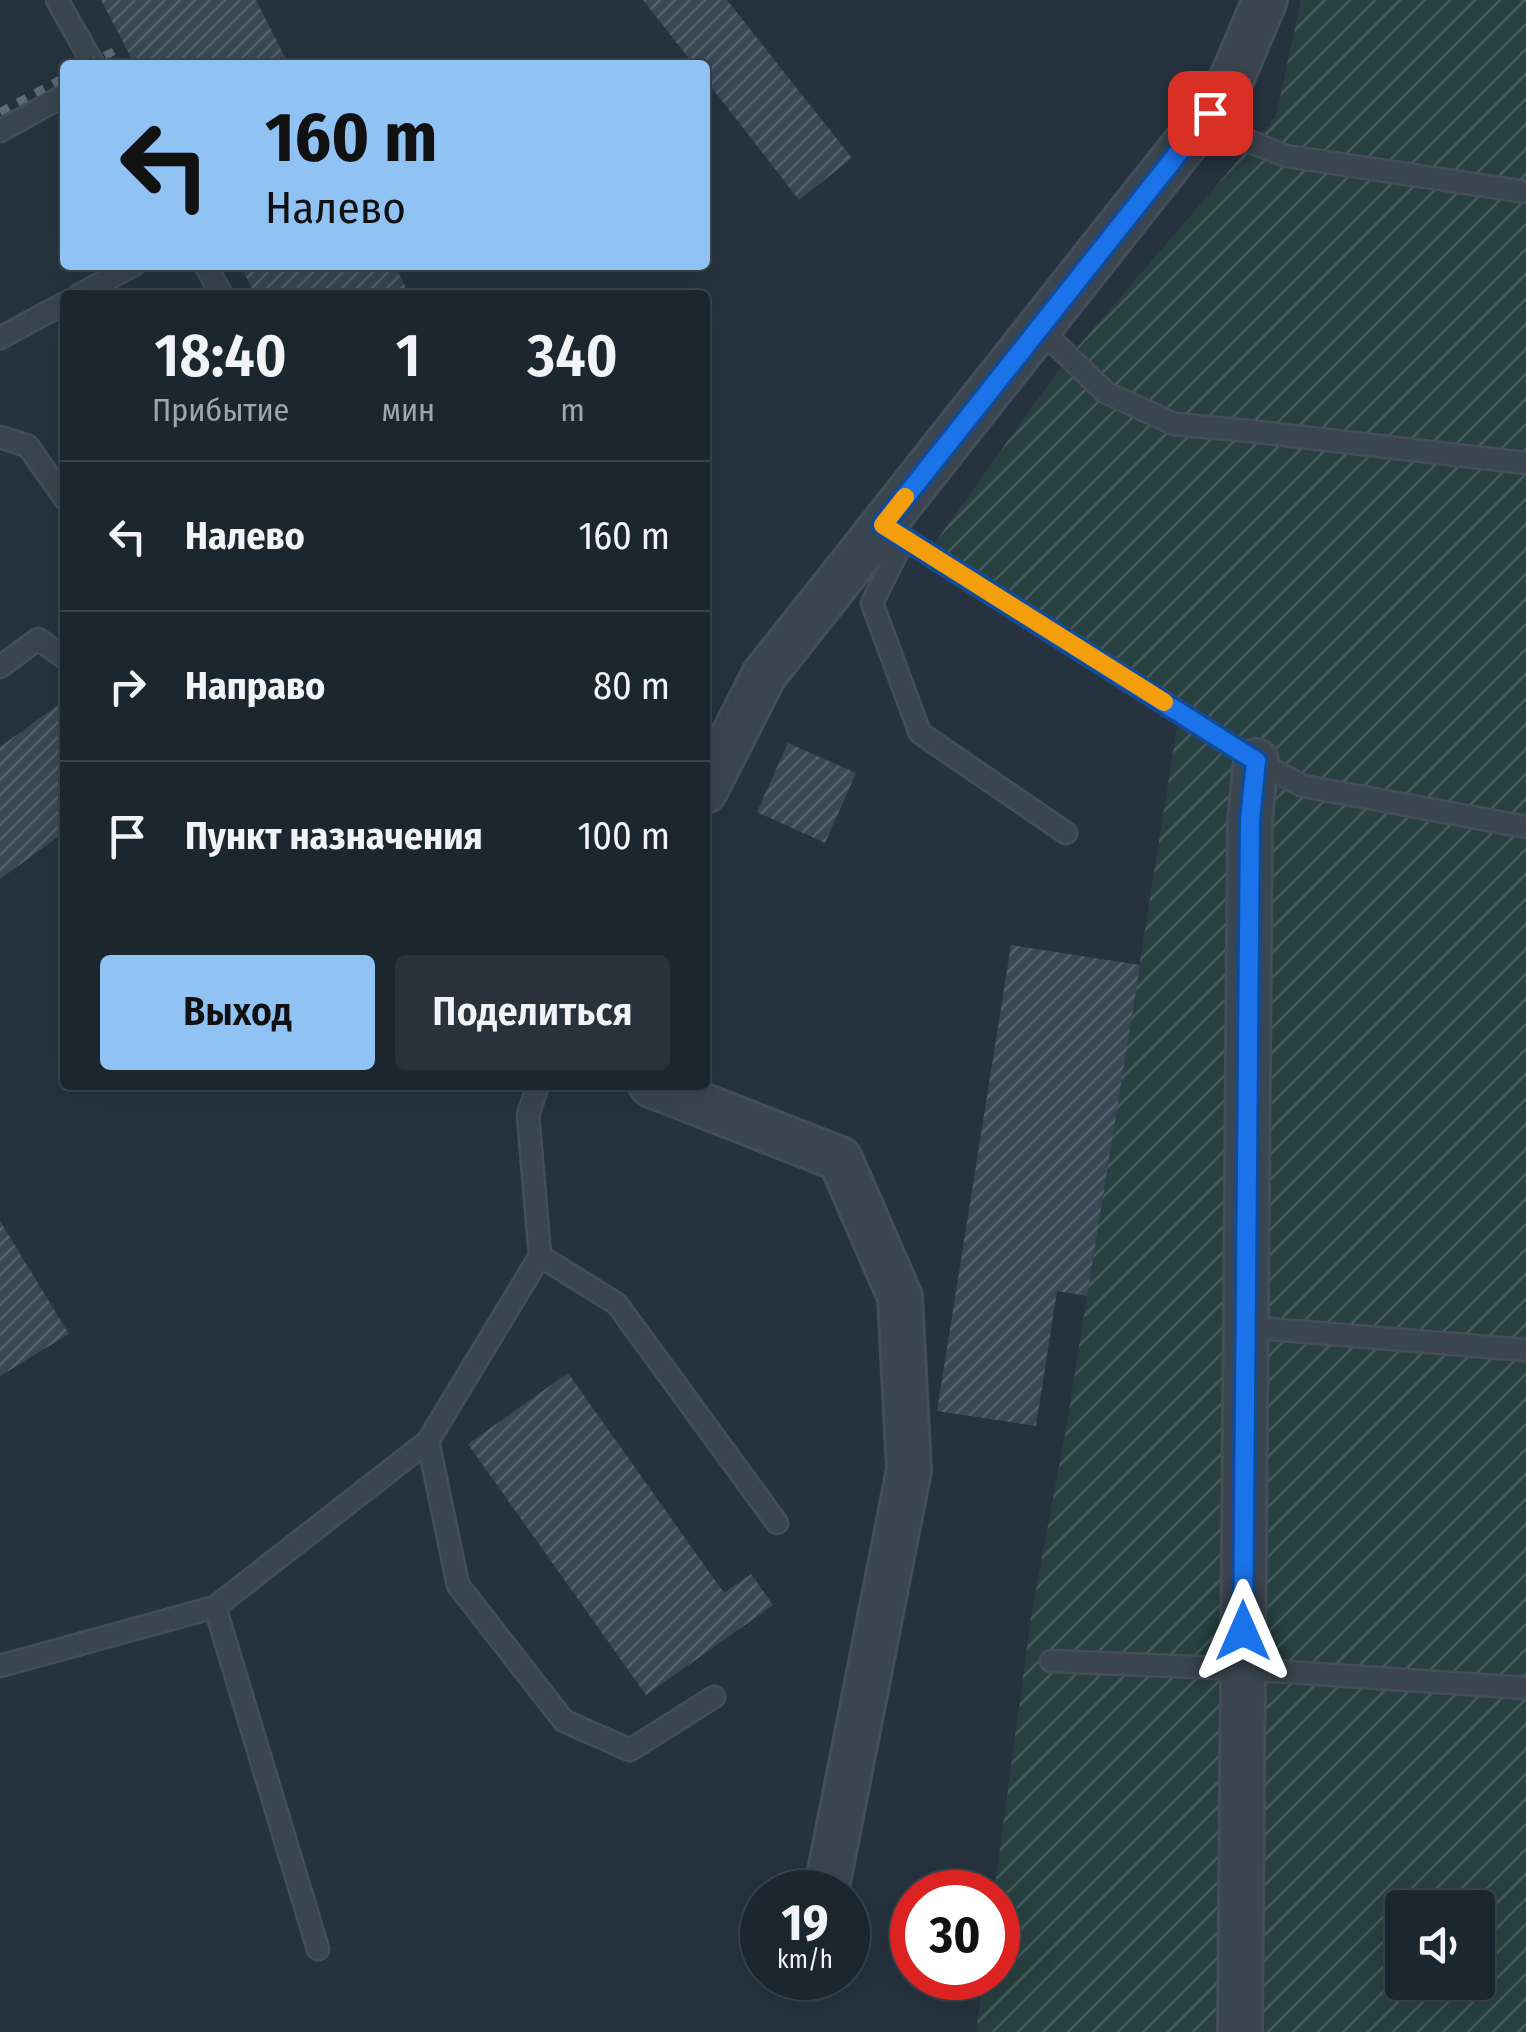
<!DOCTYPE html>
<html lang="ru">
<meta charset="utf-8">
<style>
body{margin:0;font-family:"Fira Sans Condensed",sans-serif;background:#29323b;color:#f1f3f6;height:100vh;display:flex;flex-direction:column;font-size:38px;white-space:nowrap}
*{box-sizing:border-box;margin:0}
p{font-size:32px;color:#a0a5aa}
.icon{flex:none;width:55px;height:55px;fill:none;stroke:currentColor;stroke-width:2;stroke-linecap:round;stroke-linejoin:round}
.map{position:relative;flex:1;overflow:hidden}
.sheet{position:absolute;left:60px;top:290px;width:650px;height:800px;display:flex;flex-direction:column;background:#1c262f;border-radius:10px;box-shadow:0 10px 40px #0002,0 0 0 2px #3a434b}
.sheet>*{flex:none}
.top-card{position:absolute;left:60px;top:60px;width:650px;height:210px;border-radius:10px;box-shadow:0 10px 40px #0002,0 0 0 2px #3a434b;background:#91c2f4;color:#111;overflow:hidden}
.tools{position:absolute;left:1385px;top:1890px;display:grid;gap:20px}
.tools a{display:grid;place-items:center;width:110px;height:110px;border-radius:10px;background:#1c262f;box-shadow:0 10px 40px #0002,0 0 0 2px #3a434b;font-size:50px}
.speed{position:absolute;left:740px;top:1870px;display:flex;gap:20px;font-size:50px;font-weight:700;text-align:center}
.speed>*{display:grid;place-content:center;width:130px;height:130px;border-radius:50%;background:#1c262f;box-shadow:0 10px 40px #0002,0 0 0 2px #3a434b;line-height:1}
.speed small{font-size:25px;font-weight:400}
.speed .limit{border:15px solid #d22;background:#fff;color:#111}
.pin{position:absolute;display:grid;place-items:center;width:85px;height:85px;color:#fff;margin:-42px;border-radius:20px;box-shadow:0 5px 15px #0006}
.me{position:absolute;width:110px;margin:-55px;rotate:0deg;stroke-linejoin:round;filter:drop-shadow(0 0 8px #0008)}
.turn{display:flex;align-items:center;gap:35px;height:210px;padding:0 40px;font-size:45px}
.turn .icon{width:130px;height:130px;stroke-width:2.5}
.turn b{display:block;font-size:70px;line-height:85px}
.eta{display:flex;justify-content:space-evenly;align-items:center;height:170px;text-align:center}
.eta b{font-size:60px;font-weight:600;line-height:70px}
.cta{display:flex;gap:20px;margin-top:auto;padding:20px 40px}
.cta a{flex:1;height:115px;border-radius:10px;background:#91c2f4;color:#111;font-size:40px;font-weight:600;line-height:115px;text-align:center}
.cta a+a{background:#29323b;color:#f1f3f6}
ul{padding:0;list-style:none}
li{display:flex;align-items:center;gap:30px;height:150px;padding:0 40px;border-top:2px solid #3a434b}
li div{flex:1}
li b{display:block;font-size:38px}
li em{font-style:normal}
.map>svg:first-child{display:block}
.garden{fill:url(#garden-furrows);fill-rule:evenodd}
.building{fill:url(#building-hatch)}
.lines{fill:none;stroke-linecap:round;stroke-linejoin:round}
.lane-casing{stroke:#434e58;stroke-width:25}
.street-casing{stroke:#434e58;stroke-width:48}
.lane{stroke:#3a454f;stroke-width:20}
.street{stroke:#3a454f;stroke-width:42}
.rail{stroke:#5c6976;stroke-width:8;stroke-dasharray:10 10;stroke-linecap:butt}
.route-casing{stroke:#114b97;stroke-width:25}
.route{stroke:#1a73e8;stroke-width:18}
.slow{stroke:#f59e0b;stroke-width:18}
</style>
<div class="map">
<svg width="1526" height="2032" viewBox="0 0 1526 2032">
<defs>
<pattern id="garden-furrows" width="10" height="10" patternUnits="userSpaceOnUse" patternTransform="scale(2.5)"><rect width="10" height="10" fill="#284040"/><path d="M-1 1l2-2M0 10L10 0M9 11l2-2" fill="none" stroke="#455a5a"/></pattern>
<pattern id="building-hatch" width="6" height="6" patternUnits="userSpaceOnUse" patternTransform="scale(2.5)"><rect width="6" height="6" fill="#384855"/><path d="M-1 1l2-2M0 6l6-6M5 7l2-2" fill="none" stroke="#53616c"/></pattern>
</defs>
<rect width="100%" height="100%" fill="#26333f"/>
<path class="garden" d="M1301,0H1526V2032H976L983,1978H998V1892H994L1032,1611L1066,1429L1178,721L929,551L1063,364L1276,116ZM1402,1908H1478V1982H1402Z"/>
<g class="building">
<polygon points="101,0 256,0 289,65 135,65"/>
<polygon points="643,0 727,0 852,158 799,200 705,79 705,65 694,65"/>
<polygon points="240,265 394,265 410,295 255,295"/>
<polygon points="65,700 65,832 0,879 0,747"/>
<polygon points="788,743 856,773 825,843 757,812"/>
<polygon points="1011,945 1140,965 1087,1296 1057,1291 1036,1426 937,1411"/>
<polygon points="0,1221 69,1334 0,1376"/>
<polygon points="568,1373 724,1593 751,1574 773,1605 646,1695 468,1444"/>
</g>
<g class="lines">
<defs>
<g id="lane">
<polyline points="57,0 94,65"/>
<polyline points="1210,113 1236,136 1286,156 1526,192"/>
<polyline points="0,131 65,95"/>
<polyline points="205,265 222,295"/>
<polyline points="79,295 134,265"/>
<polyline points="1039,328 1105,392 1174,424 1249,431 1526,463"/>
<polyline points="0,338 65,303"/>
<polyline points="0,437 28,446 65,499"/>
<polyline points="883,525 1256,761 1303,786 1526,827"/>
<polyline points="904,539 872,603 920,733 1066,833"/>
<polyline points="0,667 38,639 65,658"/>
<polyline points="540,1256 617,1304 777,1523"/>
<polyline points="1246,1327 1526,1350"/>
<polyline points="428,1441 458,1585 564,1721 630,1750 714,1697"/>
<polyline points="215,1607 318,1949"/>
<polyline points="1051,1661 1243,1669 1526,1688"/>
<polyline points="0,1666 215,1607 428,1441 540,1256 528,1115 538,1085"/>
</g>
<g id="street">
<polyline points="705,791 764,675 1226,92 1265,0"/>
<polyline points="651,1085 840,1159 900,1297 909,1470 826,1892"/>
<polyline points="1240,2032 1250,820 1256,761"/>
</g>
</defs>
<use href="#lane" class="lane-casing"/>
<use href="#street" class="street-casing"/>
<use href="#lane" class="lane"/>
<use href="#street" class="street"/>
<g class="rail">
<polyline points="87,65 120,48"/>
<polyline points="0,112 65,77"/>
</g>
</g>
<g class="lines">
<defs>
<polyline id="route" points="1210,113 883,525 1256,761 1250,820 1243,1631"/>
</defs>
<use href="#route" class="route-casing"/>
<use href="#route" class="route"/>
<polyline class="slow" points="905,497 883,525 1164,702"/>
</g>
</svg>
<div class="tools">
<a><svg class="icon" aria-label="sound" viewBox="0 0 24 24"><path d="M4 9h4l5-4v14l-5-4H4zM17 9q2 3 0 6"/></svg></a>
</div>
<div class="speed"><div>19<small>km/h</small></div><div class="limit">30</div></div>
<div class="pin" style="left:1210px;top:113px;background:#d93025"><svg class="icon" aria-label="arrive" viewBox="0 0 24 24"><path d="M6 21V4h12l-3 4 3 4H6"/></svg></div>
<svg class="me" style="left:1243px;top:1631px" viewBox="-20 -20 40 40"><path d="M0-17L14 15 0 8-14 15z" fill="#1a73e8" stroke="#fff" stroke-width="4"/></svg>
<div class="top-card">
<div class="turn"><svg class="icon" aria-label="left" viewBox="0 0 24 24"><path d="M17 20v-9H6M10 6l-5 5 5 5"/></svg><div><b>160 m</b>Налево</div></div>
</div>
<section class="sheet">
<div class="eta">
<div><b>18:40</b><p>Прибытие</p></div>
<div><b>1</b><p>мин</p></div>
<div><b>340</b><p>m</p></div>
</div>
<ul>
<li><svg class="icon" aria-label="left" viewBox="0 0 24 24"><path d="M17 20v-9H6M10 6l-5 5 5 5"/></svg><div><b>Налево</b></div><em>160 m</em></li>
<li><svg class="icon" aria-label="right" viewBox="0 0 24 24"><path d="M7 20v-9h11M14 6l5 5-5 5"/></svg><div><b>Направо</b></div><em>80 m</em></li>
<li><svg class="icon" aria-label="arrive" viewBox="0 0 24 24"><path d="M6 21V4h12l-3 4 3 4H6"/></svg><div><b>Пункт назначения</b></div><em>100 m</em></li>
</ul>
<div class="cta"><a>Выход</a><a>Поделиться</a></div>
</section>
</div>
